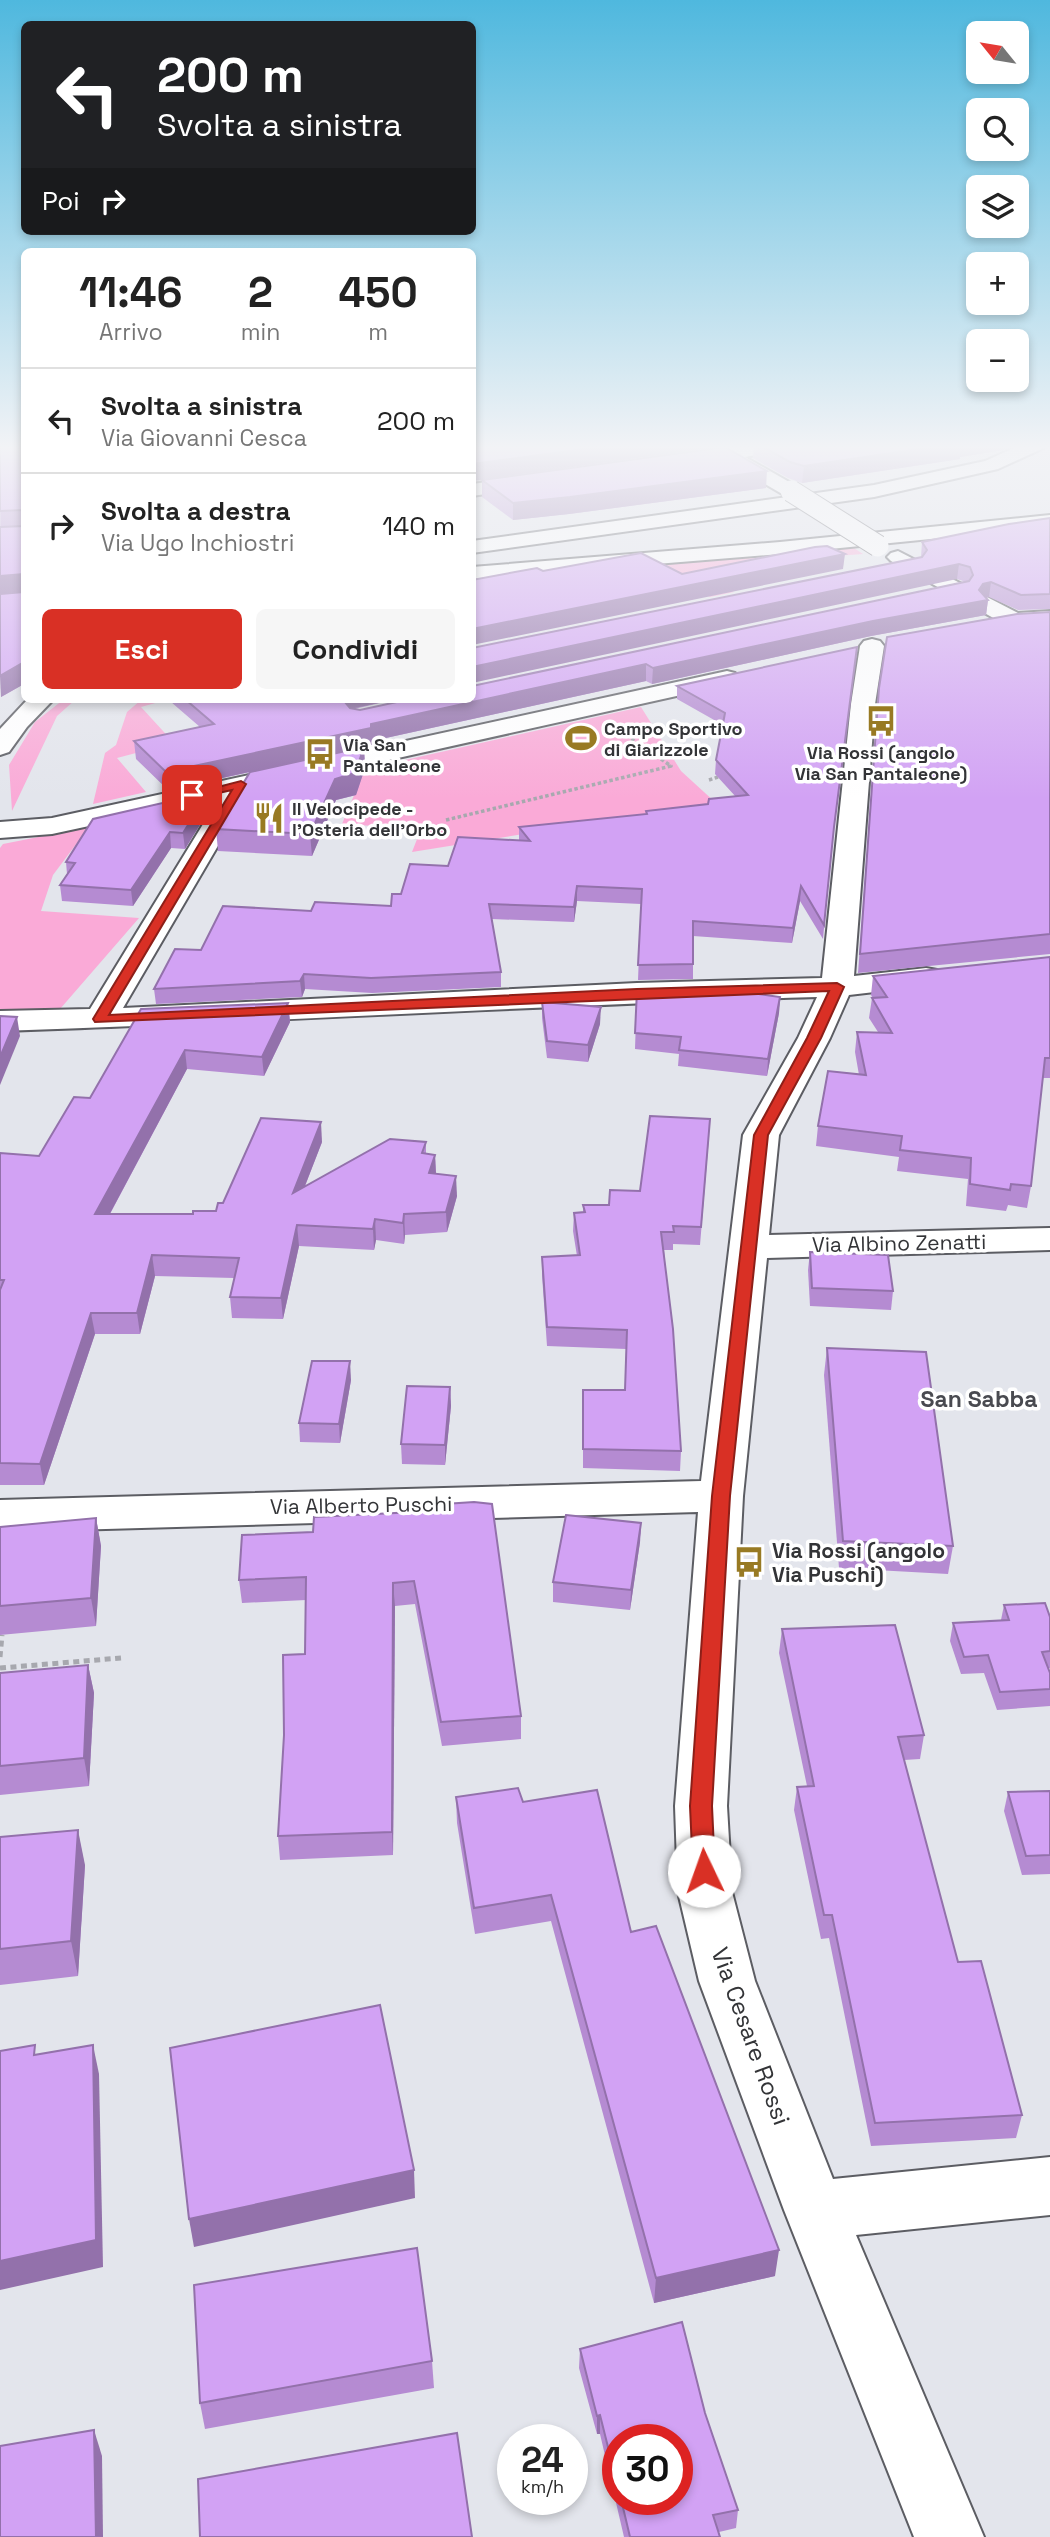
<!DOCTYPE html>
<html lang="it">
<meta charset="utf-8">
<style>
body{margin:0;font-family:"Space Grotesk",sans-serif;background:#f6f6f6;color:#222;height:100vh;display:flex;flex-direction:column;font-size:26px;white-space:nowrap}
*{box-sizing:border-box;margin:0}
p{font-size:23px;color:#767676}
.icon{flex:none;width:38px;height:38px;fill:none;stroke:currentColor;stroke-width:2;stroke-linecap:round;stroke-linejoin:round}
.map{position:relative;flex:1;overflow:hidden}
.side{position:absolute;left:21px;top:248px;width:455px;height:455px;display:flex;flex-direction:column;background:#fff;border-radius:10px;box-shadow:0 4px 10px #0003}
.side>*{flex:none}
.banner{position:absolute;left:21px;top:21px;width:455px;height:214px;border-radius:10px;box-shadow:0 4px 10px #0003;background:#202124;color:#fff;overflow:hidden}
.needle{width:46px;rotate:300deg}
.controls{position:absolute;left:966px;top:21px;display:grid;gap:14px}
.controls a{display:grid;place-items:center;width:63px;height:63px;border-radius:10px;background:#fff;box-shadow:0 4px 10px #0003;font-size:35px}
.speed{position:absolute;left:497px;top:2424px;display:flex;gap:14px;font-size:35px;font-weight:700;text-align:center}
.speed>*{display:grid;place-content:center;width:91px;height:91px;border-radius:50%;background:#fff;box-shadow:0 4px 10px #0003;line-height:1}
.speed small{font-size:18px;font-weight:400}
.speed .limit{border:10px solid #d22;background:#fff;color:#111}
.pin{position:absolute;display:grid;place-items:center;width:60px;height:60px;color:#fff;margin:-30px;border-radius:14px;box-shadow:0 4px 10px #0006}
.me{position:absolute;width:77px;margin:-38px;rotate:357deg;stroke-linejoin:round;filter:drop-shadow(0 0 5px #0008)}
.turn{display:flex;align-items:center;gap:24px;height:147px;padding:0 21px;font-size:32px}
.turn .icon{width:91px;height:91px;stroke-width:2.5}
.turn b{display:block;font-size:49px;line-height:60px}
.then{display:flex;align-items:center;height:66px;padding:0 21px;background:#0003;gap:14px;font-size:26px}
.eta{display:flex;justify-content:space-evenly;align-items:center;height:119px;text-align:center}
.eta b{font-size:42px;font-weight:700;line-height:49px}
.primary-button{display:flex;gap:14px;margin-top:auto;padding:14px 21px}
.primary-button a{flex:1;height:80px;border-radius:10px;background:#d93025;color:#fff;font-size:28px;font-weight:700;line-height:80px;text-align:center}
.primary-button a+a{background:#f6f6f6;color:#222}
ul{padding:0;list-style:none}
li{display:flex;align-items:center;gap:21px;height:105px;padding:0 21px;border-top:2px solid #e0e0e0}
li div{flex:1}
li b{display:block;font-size:26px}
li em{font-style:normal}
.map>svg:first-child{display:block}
.green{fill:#faaad7}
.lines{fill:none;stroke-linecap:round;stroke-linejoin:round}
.minor-casing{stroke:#5c5d63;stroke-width:4}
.major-casing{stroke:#5c5d63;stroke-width:4}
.path-far1{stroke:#a7a8ae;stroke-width:3.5;stroke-dasharray:3.5 2.5;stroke-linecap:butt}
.path{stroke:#a7a8ae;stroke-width:5;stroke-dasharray:6 4.5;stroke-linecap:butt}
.minor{fill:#fff;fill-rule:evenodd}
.major{fill:#fff;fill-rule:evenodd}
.minor-bridge-casing{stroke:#5c5d63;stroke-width:23;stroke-linecap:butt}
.minor-bridge{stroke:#fff;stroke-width:21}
.wall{fill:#b58bd2;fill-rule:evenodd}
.shaded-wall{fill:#9371ab}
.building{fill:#d2a2f4;stroke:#9371ab;stroke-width:2}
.route{fill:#d93025;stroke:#8d1f18;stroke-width:2}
.labels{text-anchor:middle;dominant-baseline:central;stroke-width:7;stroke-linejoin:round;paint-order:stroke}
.far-poi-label{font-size:18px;font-weight:bold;fill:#333437;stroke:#fff;text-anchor:start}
.street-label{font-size:21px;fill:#333437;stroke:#fff}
.poi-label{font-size:21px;font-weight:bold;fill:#333437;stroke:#fff;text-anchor:start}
.neighbourhood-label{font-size:23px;font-weight:bold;fill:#494a50;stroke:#fff}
.near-street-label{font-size:24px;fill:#333437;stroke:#fff}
</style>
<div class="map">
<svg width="1050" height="2537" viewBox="0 0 1050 2537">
<rect width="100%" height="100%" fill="#e3e5ec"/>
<g class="green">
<polygon points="854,548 863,554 823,557 711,581 734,592 710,597 650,566"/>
<polygon points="63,700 75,700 57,716 12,811 9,765 35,722"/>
<polygon points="141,700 166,700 141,707 174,743 117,758 146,792 93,804 105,753 116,745 127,712"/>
<polygon points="641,707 681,771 716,803 412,852 421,829 342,824 365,769"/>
<polygon points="89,827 53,875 41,911 139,918 60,1009 0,1010 0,848 3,844"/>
</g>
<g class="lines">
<defs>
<g id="minor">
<polygon points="755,444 797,444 788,449 745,457 798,487 801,491 798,495 784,495 724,460 687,467 678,461 687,455"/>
<polygon points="533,476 543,482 540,486 472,496 472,484"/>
<polygon points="1050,515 1050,527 780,554 472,579 472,567 780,542"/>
<polygon points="898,551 1018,613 1050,611 1050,625 1006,625 891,561 887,557 891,553"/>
<path d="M872,639L880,641L884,646L875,704L854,976L926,968L937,970L942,977L937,984L926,986L849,995L830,1038L779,1135L769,1235L1050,1228V1250L767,1258L743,1496L727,1806L732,1892L755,1981L833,2179L1050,2157V2215L856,2235L984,2537H914L784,2210L699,1981L678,1892L675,1806L698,1512L0,1532V1500L701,1481L743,1135L798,1038L817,997C544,1005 272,1022 0,1031V1011L90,1009L219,798L52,834L0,838V822L52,818L727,671L735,673L739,678L735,683L250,791L123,1008L637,983L822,978L851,704L860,646L864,641Z"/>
<polygon points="27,700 53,700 27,727 9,752 0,755 0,729"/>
</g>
<polygon id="major" points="1023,444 1047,444 1044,448 998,469 874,497 472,553 472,541 874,485 985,461"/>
</defs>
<use href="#minor" class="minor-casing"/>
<use href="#major" class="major-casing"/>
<g class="path-far1">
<polyline points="709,780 721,776"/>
<polyline points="446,820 671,766 620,731"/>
</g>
<g class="path">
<polyline points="0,1657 2,1635"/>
<polyline points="0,1668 121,1658"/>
</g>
<use href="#minor" class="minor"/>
<use href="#major" class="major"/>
<defs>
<polyline id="minor-bridge" points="791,491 878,546"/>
</defs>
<use href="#minor-bridge" class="minor-bridge-casing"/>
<use href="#minor-bridge" class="minor-bridge"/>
</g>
<g class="wall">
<polygon points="0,444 24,444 24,684 1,697"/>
<polygon points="754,444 1017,444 1003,450 960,457 960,459 802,483 788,478 753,458"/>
<polygon points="482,480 766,488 569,514 513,520 482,497"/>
<polygon points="1050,518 1050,609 1018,610 989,597 986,598 988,600 986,615 871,636 652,684 646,681 372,741 372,745 364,747 365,768 356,795 336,800 312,856 218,851 216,829 250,772 168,790 136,759 134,741 200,727 171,702 171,700 393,700 354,709 360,710 966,582 957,579 921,557 922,542"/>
<polygon points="1050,612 1050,954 858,973 879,688"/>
<polygon points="857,647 832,840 823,939 800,901 792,943 693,936 693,979 638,980 641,904 577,901 574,922 492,919 501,972 501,987 372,993 305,989 302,997 156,1004 154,989 201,950 311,911 391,906 401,894 448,866 519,840 519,827 646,814 646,811 708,804 736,797 715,774 716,760 723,725 677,699 677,686"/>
<polygon points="185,792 214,802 185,849 171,848 133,906 62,901 60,885 67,874 66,862 186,797"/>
<polygon points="1050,957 1050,1078 1043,1078 1031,1186 1027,1208 1008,1205 1006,1211 966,1206 968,1179 897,1171 899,1157 816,1146 818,1126 859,1075 855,1052 857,1032 878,1032 869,1018 872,998 873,998 871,995 873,976"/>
<polygon points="637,990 780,997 779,1013 767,1076 678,1066 679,1054 635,1049"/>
<polygon points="542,1002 600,1024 588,1062 547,1058 542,1018"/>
<polygon points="288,1003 290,1022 264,1076 187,1069 110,1214 193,1214 216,1211 223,1203 322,1142 305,1186 426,1142 426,1154 435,1155 436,1174 457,1196 447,1232 405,1235 404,1244 376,1240 374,1250 299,1246 283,1319 232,1318 230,1297 234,1278 155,1276 140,1334 95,1334 44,1485 0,1485 0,1153 39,1156 90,1098 141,1009"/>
<polygon points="709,1137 700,1245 673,1244 673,1250 664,1250 681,1451 680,1471 583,1468 583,1390 625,1390 626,1349 547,1346 542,1275 542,1257 577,1256 573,1231 574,1213 583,1213 583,1205 609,1205 640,1191"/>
<polygon points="810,1252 893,1291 891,1310 810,1306 808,1270"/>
<polygon points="827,1348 953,1546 948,1574 839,1568 824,1375"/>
<polygon points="351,1380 340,1443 300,1442 299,1423"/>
<polygon points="450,1387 451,1406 445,1465 402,1464 401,1444"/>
<polygon points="415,1512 521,1716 521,1739 442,1746 415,1604 395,1606 393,1855 280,1860 278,1836 305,1654 306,1600 242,1603 239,1580 313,1532"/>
<polygon points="96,1518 101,1546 96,1626 0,1635 0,1527"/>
<polygon points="641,1523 640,1542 630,1610 553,1602 553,1582"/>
<polygon points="1004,1605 1050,1617 1050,1668 1048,1669 1050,1673 1050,1706 997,1710 984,1673 961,1674 950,1641 953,1623 1001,1620"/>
<polygon points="782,1629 924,1735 920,1759 904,1760 958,1962 1022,2115 1016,2138 871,2146 829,1938 821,1939 794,1810 797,1787 807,1786 779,1653"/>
<polygon points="88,1665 94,1693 89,1786 0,1795 0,1673"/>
<polygon points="1050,1791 1050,1874 1022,1875 1004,1811 1008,1792"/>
<polygon points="456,1797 523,1802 631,1932 775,2276 654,2303 551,1921 475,1934 457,1823"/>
<polygon points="0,1837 85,1865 78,1976 0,1985"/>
<path d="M580,2349L705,2413L738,2510L736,2528L719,2532L720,2537H624L600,2434H597L579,2368ZM618,2440L677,2499H618Z"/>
<polygon points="432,2361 434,2388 205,2429 200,2403"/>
</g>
<g class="shaded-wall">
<polygon points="621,444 739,444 472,481 472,464"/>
<polygon points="952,444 1017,444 1003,450 960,457 960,459 802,483 804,466"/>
<polygon points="767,471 766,488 569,514 513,520 513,503"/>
<polygon points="845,554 843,569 472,645 472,629"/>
<polygon points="959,564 957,579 472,683 472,667"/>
<polygon points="23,574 24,593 0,595 0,576"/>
<polygon points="991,582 989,597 981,599 988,600 986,615 871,636 652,684 653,668 873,621 979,590 983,584"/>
<polygon points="24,662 24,684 1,697 0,676"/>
<polygon points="646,664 646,681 372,741 372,745 168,790 166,772 371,724"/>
<polygon points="346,700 393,700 350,709 345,702"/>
<polygon points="364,747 365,768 356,795 336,800 312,856 310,834 335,779"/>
<polygon points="212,787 214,802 185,849 183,833"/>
<polygon points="170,832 171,848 133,906 131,890"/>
<polygon points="577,886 577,901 574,922 574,907"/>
<polygon points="801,886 800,901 792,943 793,928"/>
<polygon points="304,974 305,989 302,997 300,981"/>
<polygon points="780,997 779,1013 767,1076 768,1059"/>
<polygon points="288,1003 290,1022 264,1076 262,1057"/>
<polygon points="601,1007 600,1024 588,1062 588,1045"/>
<polygon points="17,1017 20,1036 0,1085 0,1057"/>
<polygon points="185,1050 187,1069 99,1234 95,1214"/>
<polygon points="321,1122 322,1142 294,1214 293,1193"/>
<polygon points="435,1155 436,1175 429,1173"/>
<polygon points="456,1176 457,1196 447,1232 446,1212"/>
<polygon points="404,1214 405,1235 404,1244 403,1223"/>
<polygon points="375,1219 376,1240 374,1250 373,1229"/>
<polygon points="297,1225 299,1246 283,1319 281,1298"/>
<polygon points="152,1255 155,1276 140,1334 137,1313"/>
<polygon points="91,1313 95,1334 44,1485 40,1464"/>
<polygon points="350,1361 351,1380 340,1443 339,1424"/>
<polygon points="450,1387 451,1406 445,1465 445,1445"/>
<polygon points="96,1518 101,1546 96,1626 91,1598"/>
<polygon points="641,1523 640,1542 630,1610 631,1590"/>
<polygon points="393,1583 395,1606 393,1855 392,1832"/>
<polygon points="88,1665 94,1693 89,1786 84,1758"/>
<polygon points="78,1830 85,1865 78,1976 71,1941"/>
<polygon points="93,2045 99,2074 103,2267 0,2290 0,2261"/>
<polygon points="414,2170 415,2198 194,2247 189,2219"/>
<polygon points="779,2250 775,2276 654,2303 656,2278"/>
<polygon points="600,2415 600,2434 597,2434 597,2416"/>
<polygon points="94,2430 102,2456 103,2537 96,2537"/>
</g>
<g class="building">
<polygon points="0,444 24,444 24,662 0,676 0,594 23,592 23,574 0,576 0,527 23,526 23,510 0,511"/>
<polygon points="472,444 621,444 472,464"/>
<polygon points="758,444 952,444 804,466 790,462"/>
<polygon points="725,447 767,471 570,497 513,503 482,480"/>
<polygon points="1050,518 1050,594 1021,595 991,582 983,584 979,590 988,600 873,621 653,668 646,664 371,724 371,728 166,772 134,741 214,724 186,700 346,700 345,702 350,708 360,710 406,700 472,700 472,686 969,581 973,575 970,567 959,564 472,667 472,648 922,557 927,550 922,542 1009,524"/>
<polygon points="827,546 845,554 472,629 472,580 537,568 543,571 641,553 682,574 815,547"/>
<polygon points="1050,612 1050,934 860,954 879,688 887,637 1017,614"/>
<polygon points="857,647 834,827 824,925 801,886 793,928 693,921 693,964 638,965 642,889 577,886 574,907 489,904 501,972 371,978 304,974 300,981 154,989 175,949 201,950 223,906 311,911 315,902 391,906 392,894 401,894 410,864 448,866 458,837 530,841 519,827 647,814 646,811 708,804 709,799 748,795 716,760 725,713 677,686"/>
<polygon points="364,747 355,773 335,779 310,834 216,829 250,772"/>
<polygon points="212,787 183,833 170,832 131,890 60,885 75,863 66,862 93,819 189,797 185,792"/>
<polygon points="1050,957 1050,1058 1045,1058 1031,1186 1011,1184 1010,1190 970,1184 971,1158 900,1150 902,1136 818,1126 828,1071 866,1075 857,1032 892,1033 872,998 887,997 873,976"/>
<polygon points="706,987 780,997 768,1059 679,1050 681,1037 635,1033 637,990"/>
<polygon points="542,1002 601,1007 588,1045 547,1041"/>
<polygon points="288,1003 262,1057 185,1050 95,1214 193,1214 193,1211 216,1211 218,1203 223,1203 261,1118 321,1122 293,1193 390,1139 426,1142 422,1153 435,1155 429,1173 456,1176 446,1212 404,1214 403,1223 375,1219 373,1229 297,1225 281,1298 230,1297 239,1258 152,1255 137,1313 91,1313 40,1464 0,1463 0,1290 4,1280 0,1280 0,1153 39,1156 74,1097 90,1098 141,1009"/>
<polygon points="0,1016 17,1017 0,1057"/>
<polygon points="650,1116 710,1119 701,1227 673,1226 674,1232 661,1232 673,1329 681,1451 583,1449 583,1390 625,1390 627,1330 547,1327 542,1257 580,1255 574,1213 585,1212 583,1205 609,1205 610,1190 640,1191"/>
<polygon points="810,1252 888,1255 893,1291 812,1288"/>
<polygon points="827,1348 926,1352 953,1546 843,1541"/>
<polygon points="312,1361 350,1361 339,1424 299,1423"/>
<polygon points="407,1386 450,1387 445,1445 401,1444"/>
<polygon points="474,1502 492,1504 521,1716 441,1722 414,1581 393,1583 392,1832 278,1836 284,1735 283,1655 305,1654 306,1577 239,1580 242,1535 313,1532 314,1517 415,1512 414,1506"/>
<polygon points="566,1515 641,1523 631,1590 553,1582"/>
<polygon points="96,1518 91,1598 0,1606 0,1527"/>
<polygon points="1045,1603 1050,1617 1050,1651 1042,1652 1050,1673 1050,1689 1000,1692 988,1655 964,1657 953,1623 1009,1620 1004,1605"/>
<polygon points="895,1625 924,1735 898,1737 958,1962 981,1961 1022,2115 875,2123 832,1915 824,1915 797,1787 814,1786 782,1629"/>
<polygon points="88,1665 84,1758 0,1766 0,1673"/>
<polygon points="518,1788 523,1802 597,1790 631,1932 656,1926 779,2250 656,2278 551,1895 474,1908 456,1797"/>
<polygon points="1050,1791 1050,1855 1026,1856 1008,1792"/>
<polygon points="78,1830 71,1941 0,1949 0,1837"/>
<polygon points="380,2005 414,2170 189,2219 170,2048"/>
<polygon points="35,2045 34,2055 93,2045 96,2240 0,2261 0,2051"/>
<polygon points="417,2248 432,2361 200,2403 194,2285"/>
<polygon points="682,2322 705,2413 738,2510 713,2515 720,2537 630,2537 621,2499 677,2499 677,2440 618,2440 618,2487 600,2415 597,2416 580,2349"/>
<polygon points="94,2430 96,2537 0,2537 0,2446"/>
<polygon points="457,2433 472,2537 200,2537 198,2479"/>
</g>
<linearGradient id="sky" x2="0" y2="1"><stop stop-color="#4fb8de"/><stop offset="0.56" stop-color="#f2f3f6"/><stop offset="1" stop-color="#f2f3f6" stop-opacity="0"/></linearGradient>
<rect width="1050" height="799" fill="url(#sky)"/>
<polygon class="route" points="241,781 246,784 109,1015 637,989 837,983 844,987 821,1038 768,1135 730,1496 712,1806 715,1871 712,1877 704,1880 696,1877 693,1871 690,1806 712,1496 754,1135 807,1038 829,991 95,1022 93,1019 232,790 192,799 187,795"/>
<defs>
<symbol id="bus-bare" viewBox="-9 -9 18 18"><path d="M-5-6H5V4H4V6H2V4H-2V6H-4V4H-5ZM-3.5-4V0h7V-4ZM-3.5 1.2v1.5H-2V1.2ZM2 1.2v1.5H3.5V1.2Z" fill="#987a23" stroke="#fff" stroke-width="2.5" paint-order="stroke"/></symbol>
<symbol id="stadium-bare" viewBox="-9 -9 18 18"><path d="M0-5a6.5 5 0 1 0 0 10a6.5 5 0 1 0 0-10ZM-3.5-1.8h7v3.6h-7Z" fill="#987a23" stroke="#fff" stroke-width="2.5" paint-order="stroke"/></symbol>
<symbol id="restaurant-bare" viewBox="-9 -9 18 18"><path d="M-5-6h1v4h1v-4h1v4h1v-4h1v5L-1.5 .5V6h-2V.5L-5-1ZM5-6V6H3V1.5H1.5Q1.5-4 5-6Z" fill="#987a23" stroke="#fff" stroke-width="2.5" paint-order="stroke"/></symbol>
</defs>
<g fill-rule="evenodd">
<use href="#bus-bare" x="859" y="699" width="44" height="44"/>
<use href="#stadium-bare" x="559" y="716" width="44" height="44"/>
<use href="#bus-bare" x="298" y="732" width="44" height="44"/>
<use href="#restaurant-bare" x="247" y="796" width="44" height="44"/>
<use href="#bus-bare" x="727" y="1540" width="44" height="44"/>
</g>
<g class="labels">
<g class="far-poi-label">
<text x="604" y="728">Campo Sportivo<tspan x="604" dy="21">di Giarizzole</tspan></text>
<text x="343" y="744">Via San<tspan x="343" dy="21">Pantaleone</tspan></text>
<text x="881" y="752" text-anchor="middle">Via Rossi (angolo<tspan x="881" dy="21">Via San Pantaleone)</tspan></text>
<text x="292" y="808">Il Velocipede -<tspan x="292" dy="21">l'Osteria dell'Orbo</tspan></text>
</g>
<g class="street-label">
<text transform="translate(899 1243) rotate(-1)">Via Albino Zenatti</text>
<text transform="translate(361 1505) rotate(-1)">Via Alberto Puschi</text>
</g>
<g class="poi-label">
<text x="772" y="1550">Via Rossi (angolo<tspan x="772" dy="24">Via Puschi)</tspan></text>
</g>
<g class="neighbourhood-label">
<text x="979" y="1399">San Sabba</text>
</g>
<g class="near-street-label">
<text transform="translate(751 2036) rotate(70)">Via Cesare Rossi</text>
</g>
</g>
</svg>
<div class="controls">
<a><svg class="needle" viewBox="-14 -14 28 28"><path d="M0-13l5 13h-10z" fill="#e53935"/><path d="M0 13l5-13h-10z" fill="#767676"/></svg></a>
<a><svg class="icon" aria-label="search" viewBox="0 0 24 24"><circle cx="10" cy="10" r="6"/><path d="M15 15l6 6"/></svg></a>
<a><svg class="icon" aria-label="layers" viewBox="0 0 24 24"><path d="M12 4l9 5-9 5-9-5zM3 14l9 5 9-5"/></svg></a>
<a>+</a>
<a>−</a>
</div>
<div class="speed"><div>24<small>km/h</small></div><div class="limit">30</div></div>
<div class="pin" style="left:192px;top:795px;background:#d93025"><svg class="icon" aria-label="arrive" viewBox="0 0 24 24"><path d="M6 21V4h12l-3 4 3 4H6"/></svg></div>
<svg class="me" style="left:704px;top:1871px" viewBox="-20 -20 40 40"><circle r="19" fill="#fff"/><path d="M0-13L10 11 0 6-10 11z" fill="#d93025"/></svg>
<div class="banner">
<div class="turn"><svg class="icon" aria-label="left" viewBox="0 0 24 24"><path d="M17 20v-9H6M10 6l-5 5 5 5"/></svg><div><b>200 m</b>Svolta a sinistra</div></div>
<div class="then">Poi<svg class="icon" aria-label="right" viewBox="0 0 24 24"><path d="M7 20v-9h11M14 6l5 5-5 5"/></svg></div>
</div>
<section class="side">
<div class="eta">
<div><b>11:46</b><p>Arrivo</p></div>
<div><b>2</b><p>min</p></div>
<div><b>450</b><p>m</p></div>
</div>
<ul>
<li><svg class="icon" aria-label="left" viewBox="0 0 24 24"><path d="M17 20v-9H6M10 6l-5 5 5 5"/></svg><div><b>Svolta a sinistra</b><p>Via Giovanni Cesca</p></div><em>200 m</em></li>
<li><svg class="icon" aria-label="right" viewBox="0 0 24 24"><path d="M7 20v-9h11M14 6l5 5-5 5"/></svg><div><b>Svolta a destra</b><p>Via Ugo Inchiostri</p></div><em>140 m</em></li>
</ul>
<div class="primary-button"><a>Esci</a><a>Condividi</a></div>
</section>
</div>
